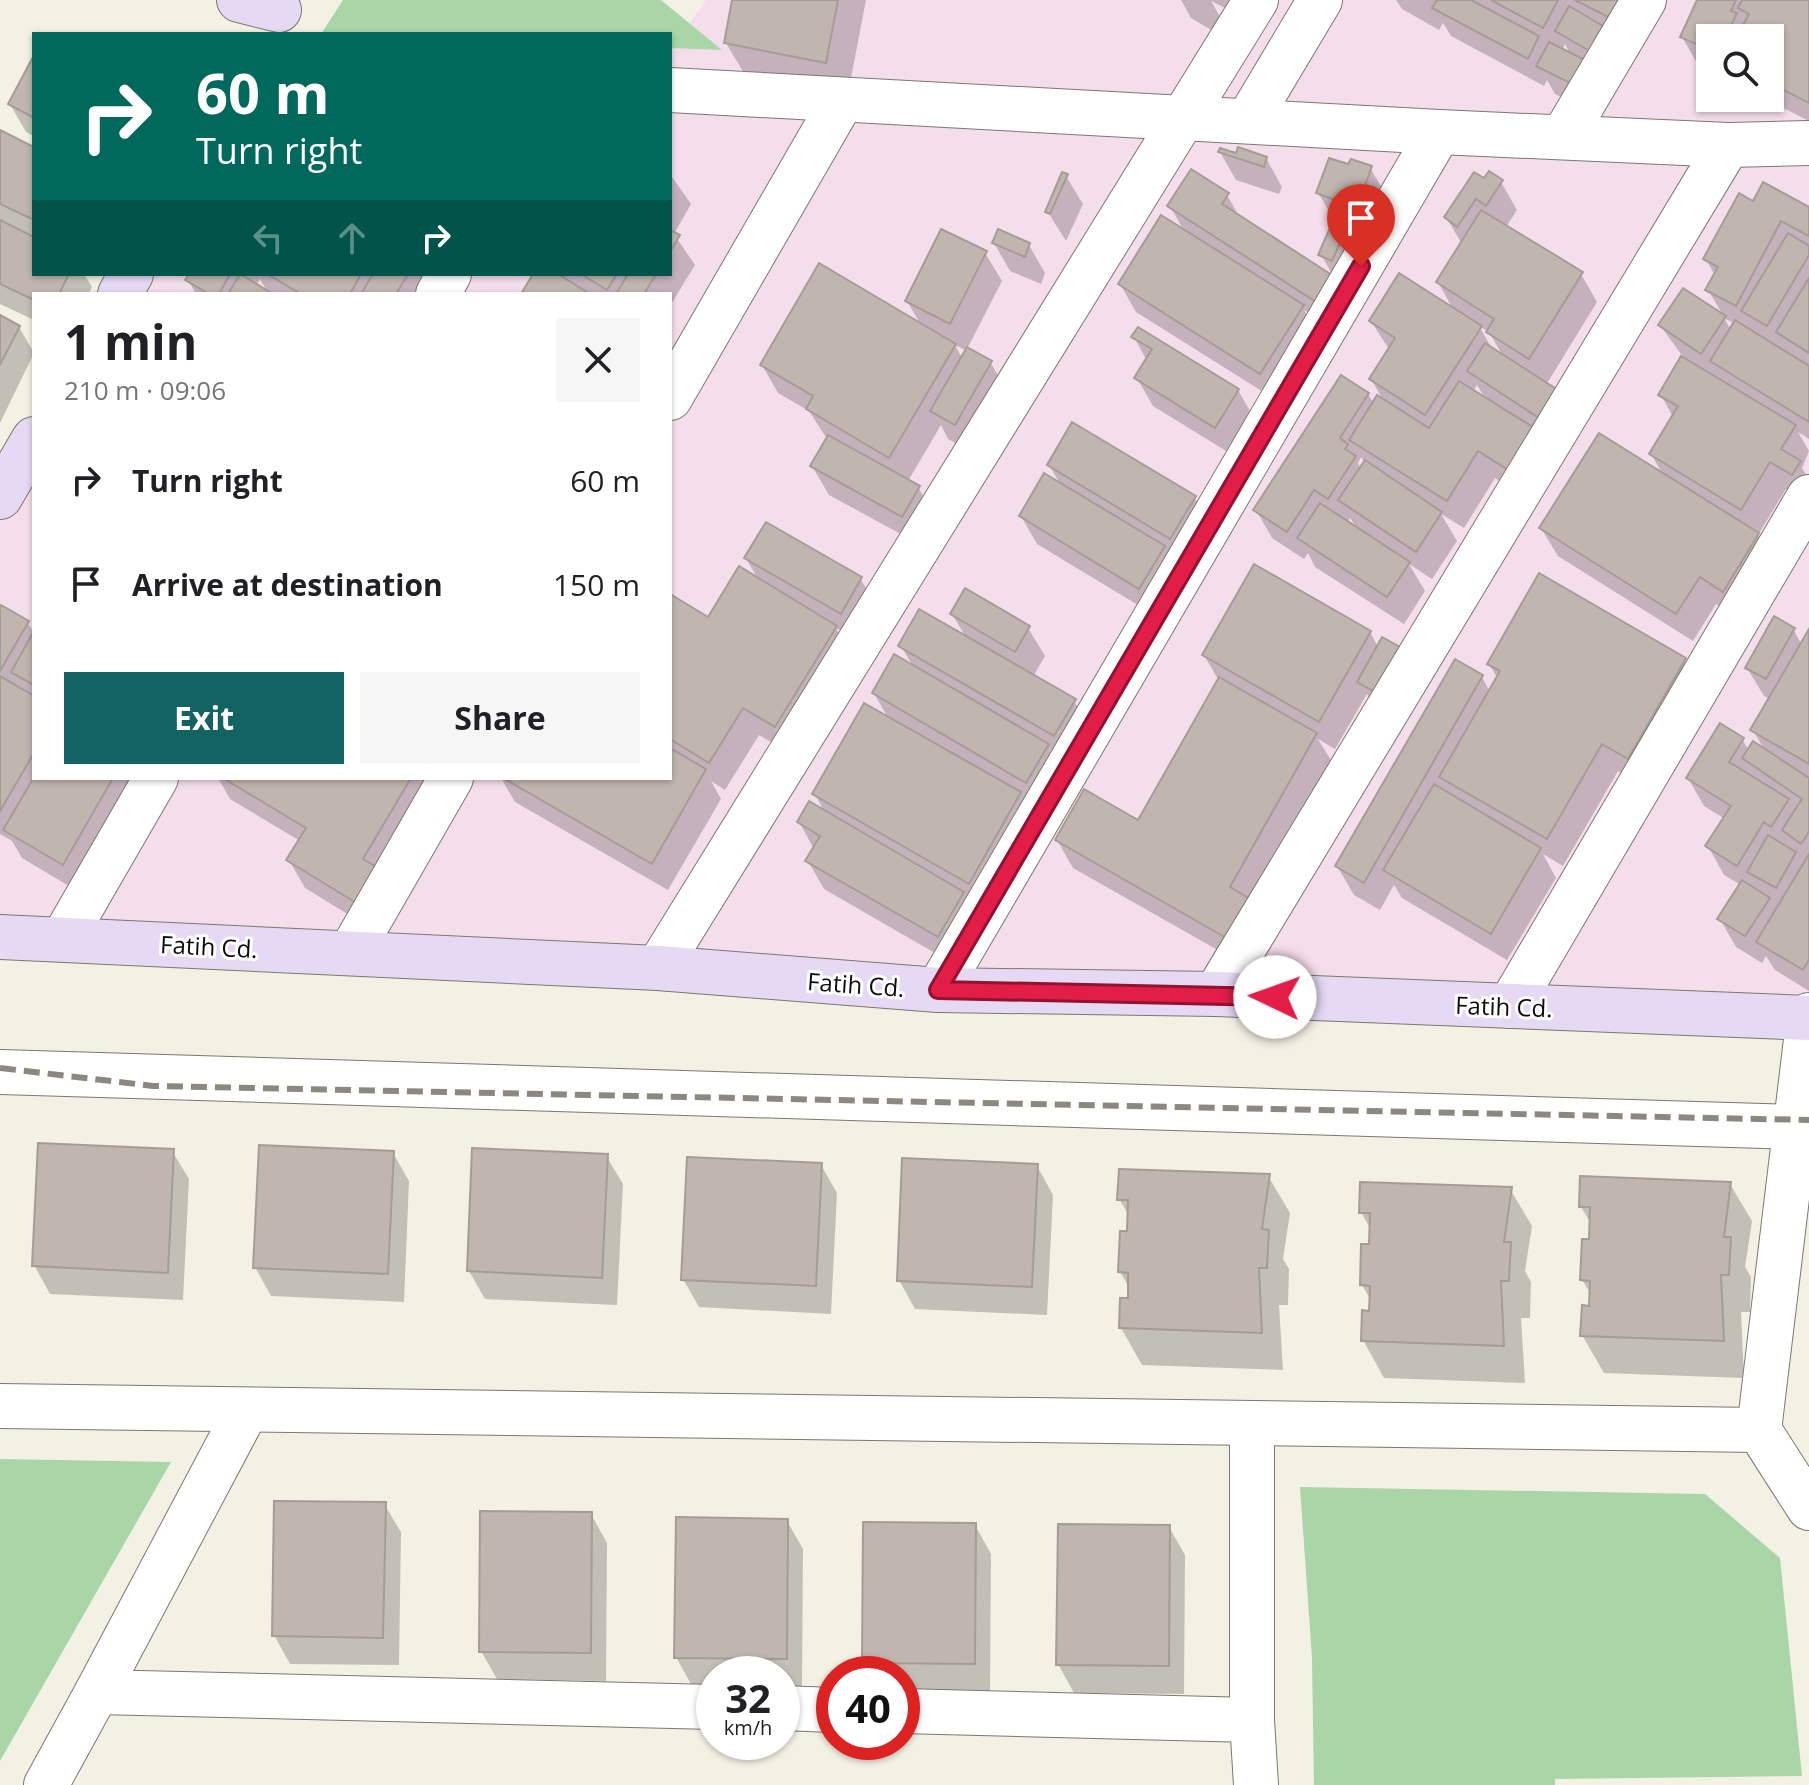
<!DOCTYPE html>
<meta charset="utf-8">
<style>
body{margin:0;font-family:"Open Sans",sans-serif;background:#f6f6f6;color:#202124;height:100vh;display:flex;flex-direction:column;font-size:30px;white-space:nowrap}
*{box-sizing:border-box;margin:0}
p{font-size:26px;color:#757577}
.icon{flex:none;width:44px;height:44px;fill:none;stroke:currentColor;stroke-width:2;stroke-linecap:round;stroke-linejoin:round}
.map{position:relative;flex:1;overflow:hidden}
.panel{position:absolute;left:32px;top:292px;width:640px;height:488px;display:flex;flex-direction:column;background:#fff;border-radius:0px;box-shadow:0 2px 6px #0004}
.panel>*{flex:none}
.top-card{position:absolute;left:32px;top:32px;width:640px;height:244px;border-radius:0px;box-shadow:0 2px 6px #0004;background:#00695c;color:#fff;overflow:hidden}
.buttons{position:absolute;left:1696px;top:24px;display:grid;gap:16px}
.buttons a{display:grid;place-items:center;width:88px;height:88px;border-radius:0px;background:#fff;box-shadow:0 2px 6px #0004;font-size:40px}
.speed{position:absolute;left:696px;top:1656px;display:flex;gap:16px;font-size:40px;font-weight:700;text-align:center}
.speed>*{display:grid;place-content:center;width:104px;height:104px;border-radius:50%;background:#fff;box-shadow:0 2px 6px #0004;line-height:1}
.speed small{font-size:20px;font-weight:400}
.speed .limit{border:12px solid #d22;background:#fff;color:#111}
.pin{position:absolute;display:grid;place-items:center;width:68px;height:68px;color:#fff;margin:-82px -34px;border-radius:50% 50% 50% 0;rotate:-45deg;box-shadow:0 0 8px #0007}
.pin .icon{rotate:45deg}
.me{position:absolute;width:88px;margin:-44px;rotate:273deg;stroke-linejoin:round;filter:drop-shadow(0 0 6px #0008)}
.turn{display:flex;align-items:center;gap:28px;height:168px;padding:0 32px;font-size:36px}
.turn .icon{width:104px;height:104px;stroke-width:2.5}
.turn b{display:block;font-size:56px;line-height:68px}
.lanes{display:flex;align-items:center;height:76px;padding:0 32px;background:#0003;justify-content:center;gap:40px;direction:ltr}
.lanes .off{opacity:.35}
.round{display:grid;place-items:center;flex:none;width:84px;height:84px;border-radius:0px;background:#f6f6f6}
.summary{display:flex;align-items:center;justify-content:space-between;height:136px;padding:0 32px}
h1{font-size:48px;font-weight:700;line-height:60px}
.primary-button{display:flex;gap:16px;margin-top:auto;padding:16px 32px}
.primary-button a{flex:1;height:92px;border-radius:0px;background:#126362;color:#fff;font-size:32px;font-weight:700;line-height:92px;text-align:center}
.primary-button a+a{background:#f6f6f6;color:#202124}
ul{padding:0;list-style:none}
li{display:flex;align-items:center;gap:24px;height:104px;padding:0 32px}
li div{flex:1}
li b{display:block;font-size:30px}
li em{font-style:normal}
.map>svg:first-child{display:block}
.industrial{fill:#f5deeb;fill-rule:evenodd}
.green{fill:#aad6a7}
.shadow{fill:#0003;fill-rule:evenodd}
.building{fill:#c1b6af;stroke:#a79c95;stroke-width:2}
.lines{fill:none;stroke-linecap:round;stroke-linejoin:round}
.street-casing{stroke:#7b786e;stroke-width:46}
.secondary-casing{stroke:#7b786e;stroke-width:46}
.street{stroke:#fff;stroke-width:44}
.secondary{stroke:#e6d9f3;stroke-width:44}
.rail{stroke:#8a887f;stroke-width:6;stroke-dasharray:16 8;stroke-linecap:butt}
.route-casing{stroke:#92132f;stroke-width:20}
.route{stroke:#e11d48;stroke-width:14}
.labels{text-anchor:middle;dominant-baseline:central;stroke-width:6;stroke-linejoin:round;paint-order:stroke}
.street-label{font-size:24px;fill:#0d0c08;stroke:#fff}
</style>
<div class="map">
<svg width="1809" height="1785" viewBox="0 0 1809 1785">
<rect width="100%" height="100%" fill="#f3f0e4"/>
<path class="industrial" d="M706,0H1809V1015L0,937V493L34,434V778H670V294H114L126,274H670V51ZM1710,38H1770V98H1710Z"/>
<g class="green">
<polygon points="343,0 661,0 722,50 670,48 670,34 321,34"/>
<polygon points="0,1459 171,1462 0,1761"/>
<polygon points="1300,1487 1705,1494 1780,1558 1802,1776 1555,1779 1555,1785 1314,1785 1312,1658"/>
</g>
<g class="shadow">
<polygon points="734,0 866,0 847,99 748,80 726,43"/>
<polygon points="1181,0 1236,0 1231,11 1211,1 1224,24 1218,34 1191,18"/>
<path d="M1396,0H1631L1592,113L1555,94L1547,80L1544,86L1451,36L1443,23L1439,30L1402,9ZM1565,44L1571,56L1562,51Z"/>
<polygon points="1699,0 1809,0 1809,121 1764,98 1770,98 1770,38 1710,38 1710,70 1698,65 1682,37"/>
<polygon points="34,59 34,136 26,132 10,104"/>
<polygon points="0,132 34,149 34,274 84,274 92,287 89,294 34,294 34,320 0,304"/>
<polygon points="1220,152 1266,158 1282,187 1279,194 1236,180"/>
<polygon points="1349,167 1370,168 1387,196 1373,235 1349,226 1364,251 1338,332 1304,310 1318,335 1276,400 1136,312 1120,284 1185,233 1170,206 1227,195 1240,218 1334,278 1321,254 1335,221 1318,193"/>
<polygon points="670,174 691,204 674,234 695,265 670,306 670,294 523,294 536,274 554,274 565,281 561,274 670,274"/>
<polygon points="1066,176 1083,204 1066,241 1047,211"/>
<path d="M1484,181L1501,182L1517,210L1506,227L1581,274L1597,302L1546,385L1526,498L1495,478L1464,528L1441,514L1457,541L1432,579L1409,564L1425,591L1404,624L1315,567L1308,553L1304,559L1272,538L1256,510L1368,394L1374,404L1384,402L1371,379L1390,351L1371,321L1454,311L1438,282L1462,244L1446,217ZM1479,326L1489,332L1504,358L1494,352ZM1477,385L1486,400L1473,392ZM1361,457L1365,463L1361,469L1358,463ZM1350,518L1357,529L1347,523Z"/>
<path d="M1754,203L1809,209V439L1798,432L1809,451L1802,468L1809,479L1808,502L1786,489L1758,535L1774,563L1739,618L1716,604L1693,641L1558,556L1541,528L1663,475L1651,454L1673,417L1661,395L1683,357L1660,325L1724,317L1708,290L1715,276L1706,259ZM1724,318L1735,324L1731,330Z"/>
<polygon points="994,243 1029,245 1045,273 1041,284 1010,271"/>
<path d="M985,253L1002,281L967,349L990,362L1007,390L971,452L948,439L941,425L908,481L918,487L934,515L919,544L829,495L812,466L827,439L809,411L778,393L762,365L921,325L907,301ZM955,345L967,351L962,358Z"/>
<path d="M191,274H440L428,294H196L188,280ZM260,279L268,293L256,286Z"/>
<polygon points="0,318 19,327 34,353 0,423"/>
<polygon points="1134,337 1238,390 1254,418 1231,454 1153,406 1137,378 1147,361"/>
<polygon points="1049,465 1195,498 1211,526 1187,566 1167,554 1180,576 1156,616 1037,544 1021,516 1062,487"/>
<polygon points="746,558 860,578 877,607 857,640 836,628 851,655 791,754 759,735 725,790 711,781 721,799 668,890 515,802 501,778 670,778 670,597 709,620 759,581"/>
<polygon points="0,610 28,623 34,633 34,778 145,778 79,892 22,858 12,841 0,834"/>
<polygon points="952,614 1028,628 1045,656 1033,677 1074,701 1091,729 1071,762 1050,750 1063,774 1042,810 1022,798 1035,821 954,964 824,889 808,861 814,849 799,822 825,813 815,794 889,720 874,693 914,668 901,646 967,639"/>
<polygon points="1793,629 1802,645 1809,633 1809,991 1775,970 1766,956 1762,963 1736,947 1720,919 1741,885 1724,875 1708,846 1725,819 1704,806 1688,778 1742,739 1749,751 1765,751 1753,730 1770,699 1764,696 1747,668"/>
<polygon points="1370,632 1378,647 1375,710 1367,694 1335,749 1318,739 1332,762 1244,965 1073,868 1057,840 1139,823 1219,681 1204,655"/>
<polygon points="1684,660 1701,688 1644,786 1618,771 1563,866 1543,854 1556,878 1507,960 1402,898 1394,885 1380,910 1354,895 1337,866 1482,677 1490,692 1498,679 1489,664"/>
<polygon points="218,778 422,778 433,797 380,934 305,888 289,860 300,841 230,799"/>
<polygon points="172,1151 189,1179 183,1300 50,1294 34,1265"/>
<polygon points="393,1153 409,1181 404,1302 271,1296 255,1267"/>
<polygon points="606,1156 623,1184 617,1305 485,1299 469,1271"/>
<polygon points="821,1165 837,1193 831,1314 699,1307 683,1279"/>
<polygon points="1037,1166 1053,1195 1047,1315 915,1309 899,1280"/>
<polygon points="1268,1176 1290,1213 1283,1259 1289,1269 1288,1305 1279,1305 1283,1370 1142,1365 1121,1328 1130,1300 1130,1289 1120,1272 1130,1217 1119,1199"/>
<polygon points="1730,1184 1752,1221 1745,1267 1751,1277 1750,1312 1741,1312 1744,1378 1604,1373 1582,1335 1591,1308 1592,1296 1582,1280 1592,1225 1581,1207"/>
<polygon points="1510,1189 1532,1226 1525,1271 1531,1282 1530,1318 1521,1318 1525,1383 1384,1378 1363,1340 1371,1313 1372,1302 1362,1285 1371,1230 1361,1212"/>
<polygon points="384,1504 401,1532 399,1665 290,1664 274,1635"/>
<polygon points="591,1514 607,1543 606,1681 497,1679 481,1651"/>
<polygon points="787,1521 803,1549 802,1687 782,1687 782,1674 714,1674 714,1686 692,1686 676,1657"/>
<polygon points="975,1525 991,1554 990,1692 902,1691 902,1674 871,1674 864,1662"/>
<polygon points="1169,1527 1185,1555 1184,1694 1074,1693 1058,1664"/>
</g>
<g class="building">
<polygon points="732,0 838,0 826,63 724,43"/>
<polygon points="1437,0 1471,0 1539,36 1528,59 1432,8"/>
<polygon points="1491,0 1558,0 1543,28"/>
<polygon points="1575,0 1622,0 1612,19"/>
<polygon points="1697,0 1736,0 1731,11 1737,13 1725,38 1710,38 1710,50 1680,37"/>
<polygon points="1742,0 1809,0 1809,103 1770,83 1770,38 1736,38 1749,14 1738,8"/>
<polygon points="1569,6 1608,29 1593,53 1555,31"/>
<polygon points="1549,42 1589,62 1576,86 1536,66"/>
<polygon points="34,55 34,118 8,104"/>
<polygon points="0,130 34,147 34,220 0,204"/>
<polygon points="1238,147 1267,157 1264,167 1218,152 1220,148 1236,153"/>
<polygon points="1329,158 1348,164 1351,159 1372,166 1357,208 1316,193"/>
<polygon points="1191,169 1229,193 1222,204 1338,279 1321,305 1167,206"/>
<polygon points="1489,171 1503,180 1486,206 1476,199 1457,227 1444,217 1474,172 1484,178"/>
<polygon points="1062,172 1068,174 1050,214 1045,212"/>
<polygon points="1763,182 1809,207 1809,236 1781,221 1736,306 1705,290 1718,267 1703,259 1739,193 1753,201"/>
<polygon points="1481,210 1583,272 1529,359 1486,332 1494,319 1436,282"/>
<polygon points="1161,215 1304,305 1260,374 1118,284"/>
<polygon points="1335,216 1349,222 1332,261 1318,255"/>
<polygon points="0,220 34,237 34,274 69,274 59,294 34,294 34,300 0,284"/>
<polygon points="941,229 987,251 950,324 905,301"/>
<polygon points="998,229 1030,243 1025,257 992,243"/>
<polygon points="670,230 680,235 670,252"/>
<polygon points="1788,233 1809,246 1809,255 1767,326 1741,311"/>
<polygon points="819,263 956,344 889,458 806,409 813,396 760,365"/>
<polygon points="1399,273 1482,326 1425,415 1369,379 1395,338 1369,321"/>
<polygon points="189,274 230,274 219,294 209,294 185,280"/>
<polygon points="240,274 273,294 228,294"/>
<polygon points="267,274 361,274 350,294 301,294"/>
<polygon points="373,274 408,274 396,294 361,294"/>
<polygon points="533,274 558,274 590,294 521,294"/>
<polygon points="581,274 617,274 607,290"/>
<polygon points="628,274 656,274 644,294 616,294"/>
<polygon points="1809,278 1809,353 1776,332"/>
<polygon points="1683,288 1726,316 1701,354 1658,325"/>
<polygon points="0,315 20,326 0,365"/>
<polygon points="1735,320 1809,366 1809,422 1710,361"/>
<polygon points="1138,327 1239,389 1215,428 1134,378 1152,349 1131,337"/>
<polygon points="1485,343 1561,392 1542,420 1467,371"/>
<polygon points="967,347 992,361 955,425 930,411"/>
<polygon points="1681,356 1796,425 1781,449 1801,461 1792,475 1770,462 1741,510 1649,454 1678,406 1658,395"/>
<polygon points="1341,375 1369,393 1340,438 1348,444 1345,449 1356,456 1328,499 1314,490 1287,532 1253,510"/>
<polygon points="1459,381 1536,429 1510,471 1478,451 1447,501 1349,440 1377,395 1429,428"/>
<polygon points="1072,422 1196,496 1170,539 1047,465"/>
<polygon points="1599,433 1759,533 1723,592 1700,577 1676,614 1539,528"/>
<polygon points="828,435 920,486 902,517 810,466"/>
<polygon points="1365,460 1442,512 1416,552 1338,500"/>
<polygon points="1044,473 1165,546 1139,589 1019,516"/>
<polygon points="1320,503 1410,562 1387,597 1297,538"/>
<polygon points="766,522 862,577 841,614 744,558"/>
<polygon points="1254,564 1371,631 1319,722 1202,655"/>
<polygon points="739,566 837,626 775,727 743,708 709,763 670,739 670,594 708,617"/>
<polygon points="1539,573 1686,658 1628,759 1602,744 1547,839 1439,777 1500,671 1487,664"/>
<polygon points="965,588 1030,626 1015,652 950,614"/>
<polygon points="1,605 29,621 0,671 0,606"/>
<polygon points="919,609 1076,699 1054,736 898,646"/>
<polygon points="1774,616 1795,628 1766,679 1745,668"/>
<polygon points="1809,629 1809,764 1750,730"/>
<polygon points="34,631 34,685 11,672"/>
<polygon points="1382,637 1400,647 1375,692 1357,682"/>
<polygon points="894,654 1049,744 1026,783 872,693"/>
<polygon points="1455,659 1483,675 1364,883 1335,866"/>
<polygon points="0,676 34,696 34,753 0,811"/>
<polygon points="1219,677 1317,733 1230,887 1250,899 1228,939 1055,840 1084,789 1138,820"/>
<polygon points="864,703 1021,792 969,884 812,794"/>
<polygon points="1720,723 1744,738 1729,762 1789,799 1771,827 1764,822 1737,866 1705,846 1731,806 1686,778"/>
<polygon points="1753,741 1809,778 1809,832 1801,844 1782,830 1802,799 1742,758"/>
<polygon points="670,748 706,769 652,864 503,778 670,778"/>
<polygon points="34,777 113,778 63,865 3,830"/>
<polygon points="223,778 411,778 363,859 385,872 363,907 286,860 306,828"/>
<polygon points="1434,784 1541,848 1491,934 1383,870"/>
<polygon points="809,801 964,892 938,937 805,861 820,836 797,822"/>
<polygon points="1768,835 1796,852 1776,888 1747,872"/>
<polygon points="1809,854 1809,960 1803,970 1756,942"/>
<polygon points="1742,880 1770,898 1745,936 1717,919"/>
<polygon points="38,1143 174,1149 168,1273 32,1266"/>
<polygon points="259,1145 394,1151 388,1274 253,1268"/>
<polygon points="472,1148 608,1154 602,1278 467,1271"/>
<polygon points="687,1157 822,1163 816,1286 681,1280"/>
<polygon points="902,1158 1038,1164 1032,1287 897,1281"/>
<polygon points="1119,1169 1270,1174 1262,1229 1269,1230 1267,1268 1259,1268 1262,1333 1119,1328 1120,1298 1128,1298 1128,1273 1118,1272 1120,1231 1127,1231 1128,1200 1117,1200"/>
<polygon points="1580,1176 1731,1182 1724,1237 1731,1237 1729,1275 1721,1275 1724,1341 1580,1336 1582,1305 1589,1306 1590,1281 1580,1280 1582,1239 1589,1239 1590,1207 1579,1207"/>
<polygon points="1360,1182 1512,1187 1504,1242 1511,1242 1509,1281 1501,1281 1504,1346 1361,1341 1362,1310 1369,1311 1370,1286 1360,1285 1361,1244 1369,1244 1370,1213 1359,1213"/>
<polygon points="274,1501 386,1502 383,1638 272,1636"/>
<polygon points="480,1511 592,1512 591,1653 479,1652"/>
<polygon points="676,1517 788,1519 787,1659 674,1658"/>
<polygon points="863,1522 976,1523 975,1664 862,1663"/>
<polygon points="1058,1524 1170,1525 1169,1666 1056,1665"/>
</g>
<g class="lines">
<defs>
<g id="street">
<polyline points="670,90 1439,132 1728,145 1809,143"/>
<polyline points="1249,119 1320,0"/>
<polyline points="1563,137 1644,0"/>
<polyline points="438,294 449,274"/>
<polyline points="670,398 841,102"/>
<polyline points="63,939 156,778"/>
<polyline points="351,952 451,778"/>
<polyline points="658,968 1256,0"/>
<polyline points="938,990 1439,132"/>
<polyline points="1216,994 1728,145"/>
<polyline points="1510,1006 1809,497"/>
<polyline points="0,1072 1795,1127"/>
<polyline points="0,1406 1759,1430 1809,1015"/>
<polyline points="246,1411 97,1692 714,1707"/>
<polyline points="1252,1426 1252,1720 1256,1785"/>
<polyline points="1759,1430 1809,1508"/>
<polyline points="782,1708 834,1710"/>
<polyline points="902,1711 1252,1720"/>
<polyline points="46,1785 97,1692"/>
</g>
<g id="secondary">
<polyline points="239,0 279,10"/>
<polyline points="120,294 131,274"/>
<polyline points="0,497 34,439"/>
<polyline points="0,937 658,968 938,990 1216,994 1809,1018"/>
</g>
</defs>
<use href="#street" class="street-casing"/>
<use href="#secondary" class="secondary-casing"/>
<use href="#street" class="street"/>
<use href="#secondary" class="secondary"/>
<polyline class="rail" points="0,1068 153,1086 1809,1120"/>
</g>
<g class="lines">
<defs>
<polyline id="route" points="1275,997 938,990 1361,266"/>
</defs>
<use href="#route" class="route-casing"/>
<use href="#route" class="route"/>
</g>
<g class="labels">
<g class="street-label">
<text transform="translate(209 946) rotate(3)">Fatih Cd.</text>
<text transform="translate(856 984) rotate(4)">Fatih Cd.</text>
<text transform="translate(1504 1006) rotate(2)">Fatih Cd.</text>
</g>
</g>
</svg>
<div class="buttons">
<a><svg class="icon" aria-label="search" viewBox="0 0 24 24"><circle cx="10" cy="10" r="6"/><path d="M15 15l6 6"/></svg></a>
</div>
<div class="speed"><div>32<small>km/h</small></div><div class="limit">40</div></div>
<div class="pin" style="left:1361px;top:266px;background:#d93025"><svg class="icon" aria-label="arrive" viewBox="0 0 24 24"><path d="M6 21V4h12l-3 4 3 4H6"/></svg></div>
<svg class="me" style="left:1275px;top:997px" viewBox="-20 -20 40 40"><circle r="19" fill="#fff"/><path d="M0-13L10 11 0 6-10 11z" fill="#e11d48"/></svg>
<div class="top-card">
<div class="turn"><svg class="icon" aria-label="right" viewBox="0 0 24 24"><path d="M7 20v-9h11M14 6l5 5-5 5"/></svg><div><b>60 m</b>Turn right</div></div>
<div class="lanes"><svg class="icon off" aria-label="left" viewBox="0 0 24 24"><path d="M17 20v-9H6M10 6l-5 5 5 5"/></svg><svg class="icon off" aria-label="ahead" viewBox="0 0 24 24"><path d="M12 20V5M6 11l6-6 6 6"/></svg><svg class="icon" aria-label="right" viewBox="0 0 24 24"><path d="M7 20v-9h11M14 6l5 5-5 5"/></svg></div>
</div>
<section class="panel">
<div class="summary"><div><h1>1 min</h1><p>210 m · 09:06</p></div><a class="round"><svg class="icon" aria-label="close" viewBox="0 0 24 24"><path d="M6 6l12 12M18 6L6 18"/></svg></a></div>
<ul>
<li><svg class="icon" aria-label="right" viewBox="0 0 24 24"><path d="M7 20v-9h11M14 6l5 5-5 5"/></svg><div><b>Turn right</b></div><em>60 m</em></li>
<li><svg class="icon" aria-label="arrive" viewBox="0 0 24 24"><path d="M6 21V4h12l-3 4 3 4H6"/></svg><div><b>Arrive at destination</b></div><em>150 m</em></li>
</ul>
<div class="primary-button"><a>Exit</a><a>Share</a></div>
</section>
</div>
